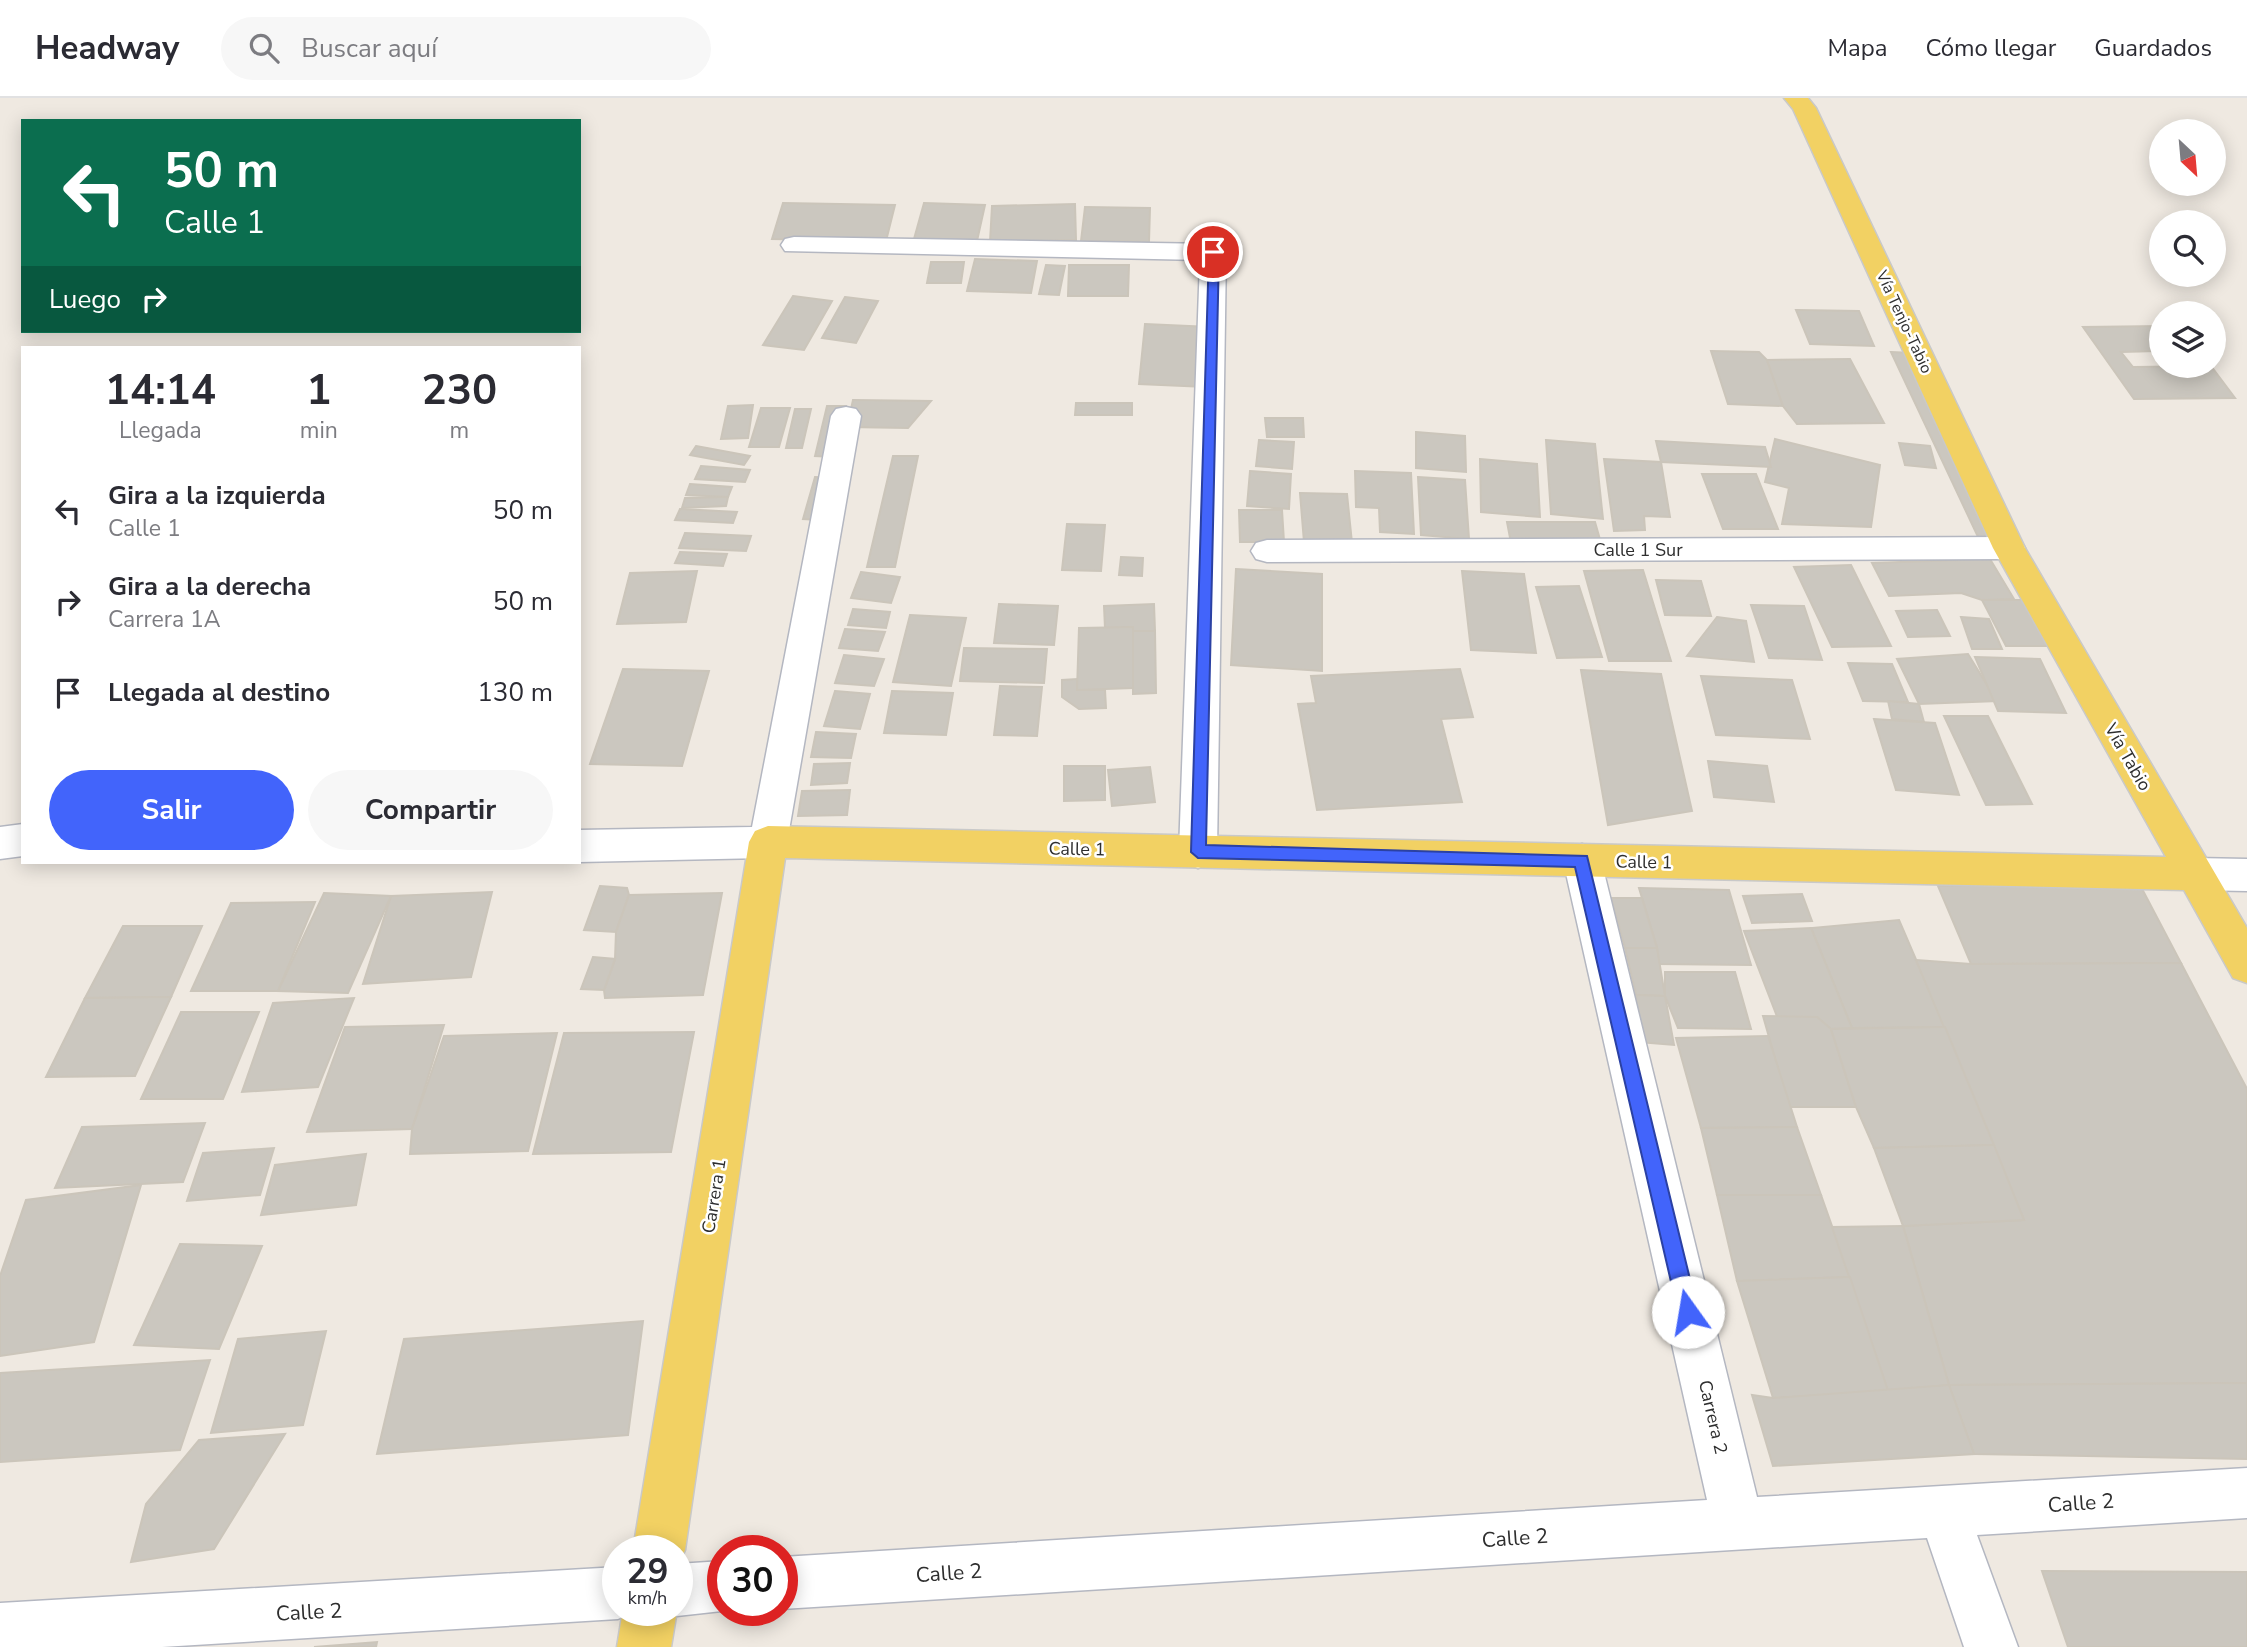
<!DOCTYPE html>
<html lang="es">
<meta charset="utf-8">
<style>
body{margin:0;font-family:"Nunito Sans",sans-serif;background:#f7f7f7;color:#2b2b33;height:100vh;display:flex;flex-direction:column;font-size:26px;white-space:nowrap}
*{box-sizing:border-box;margin:0}
p{font-size:23px;color:#7c7c81}
.icon{flex:none;width:38px;height:38px;fill:none;stroke:currentColor;stroke-width:2;stroke-linecap:round;stroke-linejoin:round}
.map{position:relative;flex:1;overflow:hidden}
.sheet{position:absolute;left:21px;top:248px;width:560px;height:518px;display:flex;flex-direction:column;background:#fff;border-radius:0px;box-shadow:0 4px 18px #0003}
.sheet>*{flex:none}
.guide{position:absolute;left:21px;top:21px;width:560px;height:214px;border-radius:0px;box-shadow:0 4px 18px #0003;background:#0b6e4f;color:#fff;overflow:hidden}
.needle{width:46px;rotate:154deg}
.controls{position:absolute;left:2149px;top:21px;display:grid;gap:14px}
.controls a{display:grid;place-items:center;width:77px;height:77px;border-radius:50%;background:#fff;box-shadow:0 4px 18px #0003;font-size:35px}
.speed{position:absolute;left:602px;top:1437px;display:flex;gap:14px;font-size:35px;font-weight:700;text-align:center}
.speed>*{display:grid;place-content:center;width:91px;height:91px;border-radius:50%;background:#fff;box-shadow:0 4px 18px #0003;line-height:1}
.speed small{font-size:18px;font-weight:400}
.speed .limit{border:10px solid #d22;background:#fff;color:#111}
.pin{position:absolute;display:grid;place-items:center;width:60px;height:60px;color:#fff;margin:-30px;border:4px solid #fff;border-radius:50%;box-shadow:0 2px 7px #0007}
.me{position:absolute;width:77px;margin:-38px;rotate:347deg;stroke-linejoin:round;filter:drop-shadow(0 0 5px #0008)}
.turn{display:flex;align-items:center;gap:24px;height:147px;padding:0 28px;font-size:32px}
.turn .icon{width:91px;height:91px;stroke-width:2.5}
.turn b{display:block;font-size:49px;line-height:60px}
.then{display:flex;align-items:center;height:66px;padding:0 28px;background:#0003;gap:14px;font-size:26px}
.eta{display:flex;justify-content:space-evenly;align-items:center;height:119px;text-align:center}
.eta b{font-size:42px;font-weight:700;line-height:49px}
.button{display:flex;gap:14px;margin-top:auto;padding:14px 28px}
.button a{flex:1;height:80px;border-radius:42px;background:#4264fb;color:#fff;font-size:28px;font-weight:700;line-height:80px;text-align:center}
.button a+a{background:#f7f7f7;color:#2b2b33}
ul{padding:0;list-style:none}
li{display:flex;align-items:center;gap:21px;height:91px;padding:0 28px}
li div{flex:1}
li b{display:block;font-size:26px}
li em{font-style:normal}
header{display:flex;align-items:center;gap:42px;box-sizing:border-box;height:98px;padding:0 35px;background:#fff;border-bottom:2px solid #e1e1e2}
header strong{font-size:33px}
nav{display:flex;gap:38px;margin-inline-start:auto;font-size:24px}
.search{width:490px;height:63px;background:#f7f7f7;display:flex;align-items:center;gap:18px;box-sizing:border-box;padding:0 24px;border-radius:38px;color:#7c7c81;font-size:26px}
.map>svg:first-child{display:block}
.building{fill:#cbc7bf;stroke:#cbc5ba;stroke-width:2}
.lines{fill:none;stroke-linecap:round;stroke-linejoin:round}
.minor-casing{stroke:#b4b7c1;stroke-width:3}
.major-casing{stroke:#c9c9c9;stroke-width:3}
.minor{fill:#fff;fill-rule:evenodd}
.major{fill:#f2d163;fill-rule:evenodd}
.route{fill:#4264fb;stroke:#2b41a3;stroke-width:2}
.labels{text-anchor:middle;dominant-baseline:central;stroke-width:5;stroke-linejoin:round;paint-order:stroke}
.far-street-label{font-size:16px;fill:#2e2e2e;stroke:#fff}
.street-label{font-size:18px;fill:#2e2e2e;stroke:#fff}
.near-street-label{font-size:21px;fill:#2e2e2e;stroke:#fff}
</style>
<header>
<strong>Headway</strong>
<div class="search"><svg class="icon" aria-label="search" viewBox="0 0 24 24"><circle cx="10" cy="10" r="6"/><path d="M15 15l6 6"/></svg>Buscar aquí</div>
<nav><a>Mapa</a><a>Cómo llegar</a><a>Guardados</a></nav>
</header>
<div class="map">
<svg width="2247" height="1549" viewBox="0 0 2247 1549">
<rect width="100%" height="100%" fill="#efe9e1"/>
<g class="building">
<polygon points="783,105 895,107 886,143 772,141"/>
<polygon points="924,105 985,107 977,143 914,141"/>
<polygon points="1075,106 1076,142 990,144 992,108"/>
<polygon points="1085,109 1150,110 1149,144 1081,143"/>
<polygon points="975,161 1037,163 1031,195 967,193"/>
<polygon points="931,164 964,164 961,185 927,185"/>
<polygon points="1046,167 1065,168 1059,197 1039,196"/>
<polygon points="1069,167 1129,167 1128,198 1068,198"/>
<polygon points="793,198 832,203 804,252 763,247"/>
<polygon points="845,199 878,203 856,245 822,240"/>
<polygon points="1796,212 1859,213 1874,248 1810,246"/>
<polygon points="1145,226 1210,229 1206,289 1139,286"/>
<polygon points="2161,228 2161,259 2157,253 2121,254 2133,269 2211,268 2235,300 2134,301 2083,229"/>
<polygon points="1711,253 1759,254 1767,262 1783,308 1728,306"/>
<polygon points="1891,254 1912,255 2003,441 1979,441"/>
<polygon points="1850,261 1884,325 1797,326 1783,308 1767,262"/>
<polygon points="853,302 931,303 908,330 847,329"/>
<polygon points="1076,305 1132,305 1132,317 1075,317"/>
<polygon points="753,307 748,340 721,341 728,308"/>
<polygon points="827,308 846,308 834,359 815,358"/>
<polygon points="761,310 790,310 779,349 749,349"/>
<polygon points="795,311 811,311 802,350 786,350"/>
<polygon points="1265,320 1303,320 1304,339 1267,339"/>
<polygon points="1416,334 1465,338 1466,374 1416,370"/>
<polygon points="1775,341 1880,367 1871,429 1782,426 1789,390 1765,384"/>
<polygon points="1259,342 1294,344 1292,371 1256,368"/>
<polygon points="1546,342 1595,346 1603,421 1551,416"/>
<polygon points="1656,343 1765,349 1771,369 1661,364"/>
<polygon points="1899,345 1930,348 1936,370 1905,367"/>
<polygon points="696,348 750,358 744,367 690,357"/>
<polygon points="893,358 918,358 895,469 867,469"/>
<polygon points="1480,361 1537,366 1540,419 1481,414"/>
<polygon points="1604,361 1661,364 1670,419 1644,418 1645,432 1614,433"/>
<polygon points="701,368 750,372 745,384 695,381"/>
<polygon points="1250,373 1291,376 1289,411 1247,408"/>
<polygon points="1355,373 1411,375 1414,436 1380,434 1379,410 1356,409"/>
<polygon points="1702,376 1756,376 1778,431 1723,431"/>
<polygon points="815,379 832,380 820,422 803,421"/>
<polygon points="1418,379 1465,382 1469,441 1421,437"/>
<polygon points="690,386 732,389 728,399 686,397"/>
<polygon points="1300,395 1347,396 1352,445 1304,444"/>
<polygon points="728,399 726,408 682,410 685,400"/>
<polygon points="680,411 737,414 733,425 675,422"/>
<polygon points="1239,412 1282,412 1284,444 1240,444"/>
<polygon points="1507,424 1595,424 1601,445 1511,445"/>
<polygon points="1067,426 1105,427 1101,473 1062,472"/>
<polygon points="685,435 751,438 746,453 679,450"/>
<polygon points="680,454 727,456 723,468 675,465"/>
<polygon points="1121,459 1143,460 1142,478 1119,477"/>
<polygon points="1990,461 2014,501 1982,502 1961,495 1889,498 1872,465"/>
<polygon points="1851,467 1891,548 1832,549 1794,469"/>
<polygon points="1236,471 1322,476 1322,573 1231,567"/>
<polygon points="1643,472 1671,563 1609,563 1584,473"/>
<polygon points="697,473 686,524 617,526 630,475"/>
<polygon points="1462,473 1524,476 1536,555 1471,552"/>
<polygon points="861,474 900,479 891,505 851,500"/>
<polygon points="1656,482 1701,483 1711,518 1665,517"/>
<polygon points="1579,488 1602,559 1557,560 1536,489"/>
<polygon points="1982,502 2033,502 2058,548 2006,548"/>
<polygon points="999,506 1058,508 1054,547 994,545"/>
<polygon points="1154,506 1155,533 1133,533 1133,529 1105,530 1104,508"/>
<polygon points="1751,507 1804,508 1822,562 1769,560"/>
<polygon points="853,511 890,514 886,530 848,527"/>
<polygon points="1937,512 1950,538 1908,539 1896,513"/>
<polygon points="910,517 966,520 951,588 893,584"/>
<polygon points="1717,519 1746,523 1754,564 1687,558"/>
<polygon points="1961,519 1989,521 2002,551 1972,551"/>
<polygon points="1133,529 1133,590 1077,592 1079,530"/>
<polygon points="845,531 885,534 878,553 839,550"/>
<polygon points="1133,533 1155,533 1156,595 1133,596"/>
<polygon points="964,550 1047,551 1044,585 960,583"/>
<polygon points="1968,556 1997,603 1919,606 1897,561"/>
<polygon points="844,557 884,561 874,588 835,585"/>
<polygon points="1975,559 2040,561 2066,615 1998,613"/>
<polygon points="1848,565 1892,566 1908,604 1863,603"/>
<polygon points="623,571 709,573 682,668 590,666"/>
<polygon points="1460,571 1473,619 1441,621 1462,704 1317,712 1298,606 1316,605 1311,578"/>
<polygon points="1581,572 1661,576 1692,713 1608,727"/>
<polygon points="1701,578 1792,582 1810,641 1716,637"/>
<polygon points="1077,581 1077,592 1105,592 1106,610 1079,611 1062,599 1062,582"/>
<polygon points="1000,588 1042,589 1037,638 994,637"/>
<polygon points="835,593 870,596 860,631 824,628"/>
<polygon points="892,593 953,595 946,637 884,635"/>
<polygon points="1888,603 1919,606 1924,624 1892,621"/>
<polygon points="1944,618 1988,618 2032,706 1986,707"/>
<polygon points="1874,621 1935,625 1959,697 1896,692"/>
<polygon points="816,634 856,636 851,660 811,659"/>
<polygon points="1708,663 1767,668 1774,704 1714,699"/>
<polygon points="850,665 847,685 811,687 814,666"/>
<polygon points="1064,668 1105,668 1105,702 1064,703"/>
<polygon points="1150,669 1155,704 1112,708 1108,672"/>
<polygon points="850,692 847,717 798,718 802,693"/>
<polygon points="2140,787 2181,865 1971,866 1938,788"/>
<polygon points="600,788 627,790 629,797 616,834 584,832"/>
<polygon points="1639,790 1729,792 1751,867 1658,866 1657,850"/>
<polygon points="492,794 471,879 363,886 391,798"/>
<polygon points="324,795 391,798 348,895 278,893"/>
<polygon points="722,795 703,897 605,900 604,892 615,861 616,834 629,797"/>
<polygon points="1802,796 1812,823 1752,825 1743,798"/>
<polygon points="1611,800 1642,800 1657,850 1625,850"/>
<polygon points="315,804 278,893 191,893 231,805"/>
<polygon points="1899,822 1945,929 1852,930 1811,830"/>
<polygon points="123,828 202,828 171,899 85,900"/>
<polygon points="1811,830 1852,930 1831,931 1817,919 1778,921 1744,833"/>
<polygon points="1625,850 1657,850 1665,898 1636,897"/>
<polygon points="593,859 615,861 604,892 581,891"/>
<polygon points="1916,862 1971,866 2181,865 2247,991 2247,1285 1949,1287 1903,1128 2024,1122"/>
<polygon points="1665,874 1735,874 1751,931 1678,930 1665,898"/>
<polygon points="1636,897 1665,898 1674,947 1639,944"/>
<polygon points="171,899 135,978 46,979 85,900"/>
<polygon points="354,900 318,989 242,994 273,905"/>
<polygon points="181,914 259,914 223,1001 141,1001"/>
<polygon points="1763,918 1817,919 1831,931 1856,1009 1789,1009"/>
<polygon points="444,927 412,1031 307,1034 345,929"/>
<polygon points="1945,929 1994,1047 1874,1050 1856,1009 1831,931"/>
<polygon points="694,934 671,1054 533,1056 564,935"/>
<polygon points="557,935 528,1053 410,1056 412,1031 444,938"/>
<polygon points="1768,938 1797,1029 1701,1030 1676,940"/>
<polygon points="205,1025 183,1084 55,1090 82,1029"/>
<polygon points="1797,1029 1821,1097 1717,1097 1701,1030"/>
<polygon points="1994,1047 2024,1122 1903,1128 1874,1050"/>
<polygon points="274,1050 260,1097 187,1103 203,1055"/>
<polygon points="366,1056 356,1107 261,1117 275,1067"/>
<polygon points="141,1087 94,1244 0,1258 0,1178 26,1102"/>
<polygon points="1717,1097 1821,1097 1850,1179 1737,1183"/>
<polygon points="1903,1128 1949,1287 1888,1293 1832,1129"/>
<polygon points="180,1146 262,1148 219,1251 134,1247"/>
<polygon points="1850,1179 1888,1293 1773,1300 1737,1183"/>
<polygon points="643,1223 628,1337 377,1356 404,1241"/>
<polygon points="326,1233 303,1327 211,1335 238,1241"/>
<polygon points="210,1262 180,1352 0,1364 0,1275"/>
<polygon points="2247,1285 2247,1361 1974,1356 1949,1287"/>
<polygon points="1949,1287 1974,1356 1773,1368 1752,1297 1773,1300"/>
<polygon points="285,1336 214,1451 131,1464 146,1406 199,1342"/>
<polygon points="2042,1473 2247,1474 2247,1549 2068,1549"/>
<polygon points="377,1544 376,1549 314,1549"/>
</g>
<g class="lines">
<defs>
<g id="minor">
<polygon points="794,139 1213,146 1222,148 1226,154 1217,754 1211,765 1198,770 1185,765 1179,754 1200,162 785,153 781,147 785,141"/>
<polygon points="846,309 856,311 861,318 787,744 781,755 768,760 579,764 579,732 752,729 831,318 836,311"/>
<polygon points="2009,439 2020,442 2025,450 2020,458 2009,461 1267,464 1256,461 1251,453 1256,445 1267,442"/>
<polygon points="23,726 23,758 0,761 0,729"/>
<polygon points="1582,746 1596,751 1601,762 1757,1399 2247,1370 2247,1420 1977,1437 2018,1549 1964,1549 1927,1440 782,1511 782,1459 1707,1402 1563,762 1568,751"/>
<polygon points="2195,760 2247,761 2247,793 2195,792 2181,787 2176,776 2181,765"/>
<polygon points="723,1463 723,1512 731,1512 677,1518 662,1512 677,1512 677,1466"/>
<polygon points="618,1469 618,1512 637,1512 618,1521 162,1549 0,1549 0,1505"/>
</g>
<g id="major">
<polygon points="1784,0 1808,0 1816,10 2025,450 2247,830 2247,885 2233,880 2184,792 785,760 685,1452 677,1470 677,1452 633,1452 749,744 755,733 768,728 2166,759 1993,450 1793,11"/>
<polygon points="623,1512 677,1512 671,1549 617,1549"/>
</g>
</defs>
<use href="#minor" class="minor-casing"/>
<use href="#major" class="major-casing"/>
<use href="#minor" class="minor"/>
<use href="#major" class="major"/>
</g>
<polygon class="route" points="1209,152 1219,154 1206,747 1587,758 1698,1214 1695,1221 1688,1224 1681,1221 1678,1214 1575,769 1198,760 1191,754"/>
<g class="labels">
<g class="far-street-label">
<text transform="translate(1904 224) rotate(65)">Vía Tenjo-Tabio</text>
</g>
<g class="street-label">
<text x="1638" y="452">Calle 1 Sur</text>
<text transform="translate(2128 659) rotate(60)">Vía Tabio</text>
<text transform="translate(1077 751) rotate(1)">Calle 1</text>
<text transform="translate(1644 764) rotate(1)">Calle 1</text>
<text transform="translate(714 1098) rotate(-81)">Carrera 1</text>
<text transform="translate(1713 1319) rotate(77)">Carrera 2</text>
</g>
<g class="near-street-label">
<text transform="translate(2081 1405) rotate(-4)">Calle 2</text>
<text transform="translate(1515 1440) rotate(-4)">Calle 2</text>
<text transform="translate(949 1475) rotate(-4)">Calle 2</text>
<text transform="translate(309 1514) rotate(-3)">Calle 2</text>
</g>
</g>
</svg>
<div class="controls">
<a><svg class="needle" viewBox="-14 -14 28 28"><path d="M0-13l5 13h-10z" fill="#e53935"/><path d="M0 13l5-13h-10z" fill="#7c7c81"/></svg></a>
<a><svg class="icon" aria-label="search" viewBox="0 0 24 24"><circle cx="10" cy="10" r="6"/><path d="M15 15l6 6"/></svg></a>
<a><svg class="icon" aria-label="layers" viewBox="0 0 24 24"><path d="M12 4l9 5-9 5-9-5zM3 14l9 5 9-5"/></svg></a>
</div>
<div class="speed"><div>29<small>km/h</small></div><div class="limit">30</div></div>
<div class="pin" style="left:1213px;top:154px;background:#d93025"><svg class="icon" aria-label="arrive" viewBox="0 0 24 24"><path d="M6 21V4h12l-3 4 3 4H6"/></svg></div>
<svg class="me" style="left:1688px;top:1214px" viewBox="-20 -20 40 40"><circle r="19" fill="#fff"/><path d="M0-13L10 11 0 6-10 11z" fill="#4264fb"/></svg>
<div class="guide">
<div class="turn"><svg class="icon" aria-label="left" viewBox="0 0 24 24"><path d="M17 20v-9H6M10 6l-5 5 5 5"/></svg><div><b>50 m</b>Calle 1</div></div>
<div class="then">Luego<svg class="icon" aria-label="right" viewBox="0 0 24 24"><path d="M7 20v-9h11M14 6l5 5-5 5"/></svg></div>
</div>
<section class="sheet">
<div class="eta">
<div><b>14:14</b><p>Llegada</p></div>
<div><b>1</b><p>min</p></div>
<div><b>230</b><p>m</p></div>
</div>
<ul>
<li><svg class="icon" aria-label="left" viewBox="0 0 24 24"><path d="M17 20v-9H6M10 6l-5 5 5 5"/></svg><div><b>Gira a la izquierda</b><p>Calle 1</p></div><em>50 m</em></li>
<li><svg class="icon" aria-label="right" viewBox="0 0 24 24"><path d="M7 20v-9h11M14 6l5 5-5 5"/></svg><div><b>Gira a la derecha</b><p>Carrera 1A</p></div><em>50 m</em></li>
<li><svg class="icon" aria-label="arrive" viewBox="0 0 24 24"><path d="M6 21V4h12l-3 4 3 4H6"/></svg><div><b>Llegada al destino</b></div><em>130 m</em></li>
</ul>
<div class="button"><a>Salir</a><a>Compartir</a></div>
</section>
</div>
